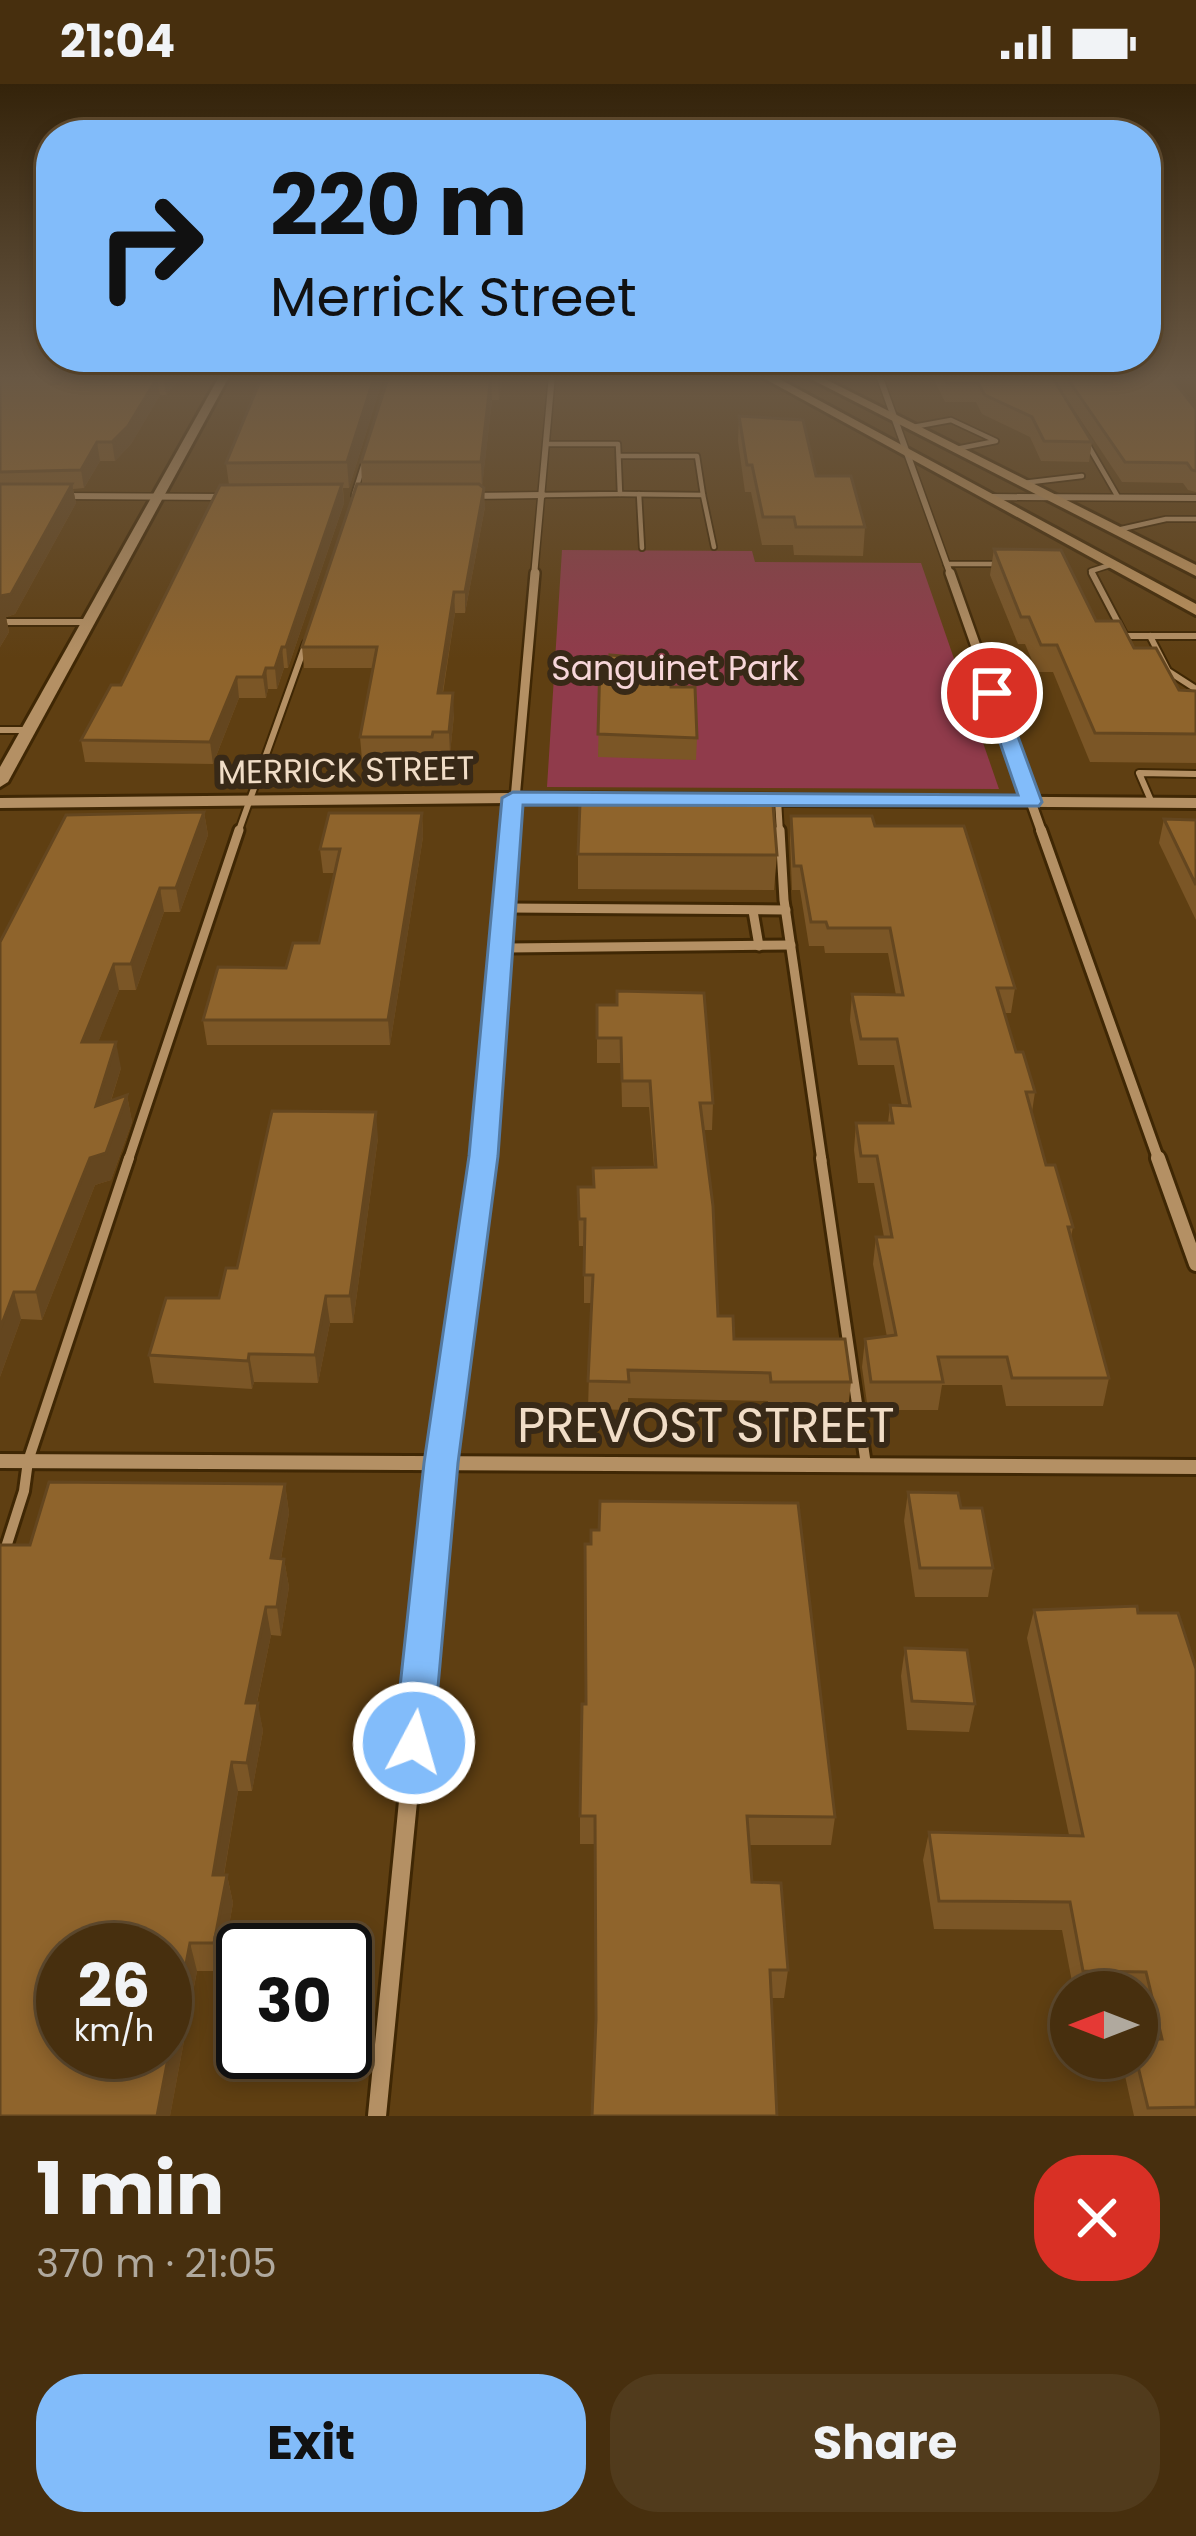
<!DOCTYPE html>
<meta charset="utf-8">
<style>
body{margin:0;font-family:Poppins,sans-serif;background:#513b1c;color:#f1f3f6;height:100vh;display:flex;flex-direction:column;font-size:45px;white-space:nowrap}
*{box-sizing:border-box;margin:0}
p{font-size:39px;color:#b0a99e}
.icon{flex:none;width:66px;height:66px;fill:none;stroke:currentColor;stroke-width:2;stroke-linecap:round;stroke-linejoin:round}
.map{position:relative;height:2032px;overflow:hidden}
.details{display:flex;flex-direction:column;background:#472f0e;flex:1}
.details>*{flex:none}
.guide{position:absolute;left:36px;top:36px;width:1125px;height:252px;border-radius:48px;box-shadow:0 6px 18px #0003,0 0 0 3px #5f4a2e;background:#82bcfa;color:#111;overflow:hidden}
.needle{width:78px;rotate:270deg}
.tools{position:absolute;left:1050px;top:1887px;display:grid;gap:24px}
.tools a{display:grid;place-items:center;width:108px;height:108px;border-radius:50%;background:#472f0e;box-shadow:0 6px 18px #0003,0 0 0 3px #5f4a2e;font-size:60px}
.speed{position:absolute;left:36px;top:1839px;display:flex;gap:24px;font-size:60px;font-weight:700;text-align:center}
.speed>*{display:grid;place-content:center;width:156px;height:156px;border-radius:50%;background:#472f0e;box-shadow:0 6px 18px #0003,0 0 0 3px #5f4a2e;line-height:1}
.speed small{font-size:30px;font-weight:400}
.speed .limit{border:6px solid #111;border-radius:18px;background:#fff;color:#111}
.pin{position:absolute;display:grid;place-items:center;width:102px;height:102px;color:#fff;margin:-51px;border:6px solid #fff;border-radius:50%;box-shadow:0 3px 12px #0007}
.me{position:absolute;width:132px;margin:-66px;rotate:6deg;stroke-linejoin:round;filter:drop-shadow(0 0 9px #0008)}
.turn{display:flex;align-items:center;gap:42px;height:252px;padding:0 36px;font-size:54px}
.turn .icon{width:156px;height:156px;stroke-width:2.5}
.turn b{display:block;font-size:84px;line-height:102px}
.round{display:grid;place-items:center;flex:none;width:126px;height:126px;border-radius:48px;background:#513b1c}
.overview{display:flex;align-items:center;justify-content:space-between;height:204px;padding:0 36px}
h1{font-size:72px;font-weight:700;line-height:90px}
.button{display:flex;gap:24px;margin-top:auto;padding:24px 36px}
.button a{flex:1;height:138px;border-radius:48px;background:#82bcfa;color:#111;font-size:48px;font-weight:700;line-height:138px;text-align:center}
.button a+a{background:#513b1c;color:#f1f3f6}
.status{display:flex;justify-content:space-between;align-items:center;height:84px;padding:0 60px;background:#472f0e;direction:ltr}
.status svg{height:33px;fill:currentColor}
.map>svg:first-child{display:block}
.green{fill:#903b4b}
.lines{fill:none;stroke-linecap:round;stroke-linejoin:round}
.service-far3-casing{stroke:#3f2704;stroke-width:8}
.service-far2-casing{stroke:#3f2704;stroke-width:10}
.service-far1-casing{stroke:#3f2704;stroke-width:15}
.service-casing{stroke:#3f2704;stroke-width:16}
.minor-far4-casing{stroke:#3f2704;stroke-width:9}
.minor-far3-casing{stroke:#3f2704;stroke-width:14}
.minor-far2-casing{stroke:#3f2704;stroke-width:16}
.minor-far1-casing{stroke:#3f2704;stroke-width:20}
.minor-casing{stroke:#3f2704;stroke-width:24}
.tertiary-casing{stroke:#3f2704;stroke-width:6}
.secondary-casing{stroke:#3f2704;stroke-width:6}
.service-far3{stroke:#b49064;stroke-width:4.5}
.service-far2{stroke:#b49064;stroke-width:6}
.service-far1{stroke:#b49064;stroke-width:9}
.service{stroke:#b49064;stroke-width:10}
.minor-far4{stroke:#b49064;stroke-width:6}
.minor-far3{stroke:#b49064;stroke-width:9}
.minor-far2{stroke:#b49064;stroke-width:10}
.minor-far1{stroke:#b49064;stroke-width:14}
.minor{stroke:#b49064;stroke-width:18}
.tertiary{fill:#b49064;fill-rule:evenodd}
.secondary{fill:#bf945e;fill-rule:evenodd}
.wall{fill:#7b5626;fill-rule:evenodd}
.shaded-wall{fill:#64461f}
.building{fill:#8f642c;stroke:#64461f;stroke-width:3;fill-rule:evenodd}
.route{fill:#82bcfa;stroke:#547aa2;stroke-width:3}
.labels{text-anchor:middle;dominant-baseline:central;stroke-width:12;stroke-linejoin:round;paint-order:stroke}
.far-park-label{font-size:33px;fill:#f7d6d9;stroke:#382917}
.far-street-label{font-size:33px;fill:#f1ddc7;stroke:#382917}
.near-street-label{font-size:48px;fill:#f1ddc7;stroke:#382917}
</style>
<div class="status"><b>21:04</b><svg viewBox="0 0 49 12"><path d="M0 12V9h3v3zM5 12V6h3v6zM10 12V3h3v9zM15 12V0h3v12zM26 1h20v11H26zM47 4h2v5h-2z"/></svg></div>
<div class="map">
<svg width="1196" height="2032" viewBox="0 0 1196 2032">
<rect width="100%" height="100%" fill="#5f3f12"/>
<polygon class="green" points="562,466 752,467 755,478 921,479 999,705 547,703"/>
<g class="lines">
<defs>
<g id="service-far3">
<polyline points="913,343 951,336 996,357 956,365"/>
<polyline points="1085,356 1118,413"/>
<polyline points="619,372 697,372 703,411 620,410"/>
<polyline points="1023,399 1082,392"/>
<polyline points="639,410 642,464"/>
<polyline points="354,411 365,376"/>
<polyline points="543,411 620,410 618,360 547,360"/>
<polyline points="703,411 714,463"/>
<polyline points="1117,446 1166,435 1196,435"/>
<polyline points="946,480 1000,480"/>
<polyline points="1094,492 1091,487 1113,480"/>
</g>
<g id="service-far2">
<polyline points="1092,489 1125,552 1196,552"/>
<polyline points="0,538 87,538"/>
<polyline points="1150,552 1168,587 1196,605"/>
<polyline points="0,646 28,646"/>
<polyline points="778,716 780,749"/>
<polyline points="1152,719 1139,689 1196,690"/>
<polyline points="238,749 306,559"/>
</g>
<g id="service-far1">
<polyline points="780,746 784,816 822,1077"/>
<polyline points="506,824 786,826"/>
<polyline points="753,827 759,862"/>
<polyline points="501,864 791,861"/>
<polyline points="128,1077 239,746"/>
</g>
<g id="service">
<polyline points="821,1074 866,1381"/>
<polyline points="0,1482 24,1407 28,1377 129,1074"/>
</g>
<g id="minor-far4">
<polyline points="879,291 951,492"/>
<polyline points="61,412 227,413"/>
<polyline points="469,412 543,411"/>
<polyline points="991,413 1196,414"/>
<polyline points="534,492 552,291"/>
</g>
<g id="minor-far3">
<polyline points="950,489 1042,749"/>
<polyline points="512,749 535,489"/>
</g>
<g id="minor-far2">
<polyline points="1041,746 1159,1077"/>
<polyline points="483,1077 512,746"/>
</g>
<g id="minor-far1">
<polyline points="1158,1074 1196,1180"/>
<polyline points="0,1377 1196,1383"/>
<polyline points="429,1497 484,1074"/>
</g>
<polyline id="minor" points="377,2032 430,1494"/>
<g id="tertiary">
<polygon points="220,291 230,291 8,698 0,703 0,683"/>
<polygon points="513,709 1196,714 1196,724 513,719 0,724 0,714"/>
</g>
<g id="secondary">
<polygon points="758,291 772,291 1196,520 1196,531"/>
<polygon points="803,291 817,291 1196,481 1196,492"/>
</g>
</defs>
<use href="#service-far3" class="service-far3-casing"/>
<use href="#service-far2" class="service-far2-casing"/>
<use href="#service-far1" class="service-far1-casing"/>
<use href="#service" class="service-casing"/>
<use href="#minor-far4" class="minor-far4-casing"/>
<use href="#minor-far3" class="minor-far3-casing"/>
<use href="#minor-far2" class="minor-far2-casing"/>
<use href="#minor-far1" class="minor-far1-casing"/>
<use href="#minor" class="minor-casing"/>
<use href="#tertiary" class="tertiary-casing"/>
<use href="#secondary" class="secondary-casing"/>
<use href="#service-far3" class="service-far3"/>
<use href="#service-far2" class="service-far2"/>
<use href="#service-far1" class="service-far1"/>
<use href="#service" class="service"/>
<use href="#minor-far4" class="minor-far4"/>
<use href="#minor-far3" class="minor-far3"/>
<use href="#minor-far2" class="minor-far2"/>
<use href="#minor-far1" class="minor-far1"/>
<use href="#minor" class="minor"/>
<use href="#tertiary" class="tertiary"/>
<use href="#secondary" class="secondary"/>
</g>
<g class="wall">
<polygon points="0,291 183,291 166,311 160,311 131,360 115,377 100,377 84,404 73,405 76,419 15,530 6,533 9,548 0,563"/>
<polygon points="384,291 349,404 343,404 344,419 288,584 284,584 277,605 268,605 266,614 239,614 213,680 85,678 81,656 121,601 229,401 226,379"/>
<polygon points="389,291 503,291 499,316 492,316 482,402 485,423 465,529 455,529 443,609 454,631 450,670 434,670 433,675 362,676 360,653 373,584 304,584 302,563 362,400 361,378"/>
<polygon points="932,291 1169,291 1196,325 1196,408 1188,406 1183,399 1122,398 1056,299 1092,358 1089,378 1041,377 1030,353 982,330 976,318 945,318"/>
<polygon points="739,332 816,392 865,443 863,472 794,471 793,461 762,461 751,408 745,408 738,357"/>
<polygon points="994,465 1134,564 1179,606 1196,607 1196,679 1090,678 1053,588 1037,588 1025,560 1018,560 990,491"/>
<polygon points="600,577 671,603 697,654 696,676 598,673"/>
<polygon points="204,728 208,751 180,828 164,828 136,906 119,906 98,958 121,984 111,1017 127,1011 132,1038 111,1096 95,1101 42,1236 21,1235 0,1293 0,858"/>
<polygon points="422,729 423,753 390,961 207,961 203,936 286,884 319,859 334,789 323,789 320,765"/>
<polygon points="791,732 875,742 1015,904 1011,929 1005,929 1016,968 1035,1008 1032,1028 1046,1081 1073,1143 1071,1153 1109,1294 1103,1322 1006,1322 1002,1301 942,1301 938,1326 868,1326 862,1283 865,1255 887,1253 873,1180 876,1153 884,1153 874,1099 858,1099 854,1066 856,1039 888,1039 890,1021 902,1022 894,981 858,981 850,936 852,910 896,911 888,869 825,869 824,862 809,862 800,806 792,806 790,756"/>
<polygon points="1164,735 1196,736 1196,836 1159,759"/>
<polygon points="578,770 777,771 774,806 578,805"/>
<polygon points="597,921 713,1019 712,1046 703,1046 718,1232 734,1255 851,1298 848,1326 769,1326 768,1317 628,1314 628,1326 588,1325 591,1219 584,1219 584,1162 579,1162 578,1103 594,1103 654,1083 649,1023 622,1023 621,979 597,979"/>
<polygon points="378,1054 353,1239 330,1239 318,1299 254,1298 252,1305 154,1299 149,1271 219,1214 237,1184"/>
<path d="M49,1398L285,1400L289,1429L281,1475H284L289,1503L281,1552L271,1551L257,1619L263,1647L252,1707H238L224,1791H227L233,1819L221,1887H197L170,2032H0V1461H30ZM63,1866H165V1968H63V1933H57L63,1911Z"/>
<polygon points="908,1408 993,1484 988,1513 915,1513 904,1437"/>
<polygon points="1034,1526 1138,1529 1196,1585 1196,2032 1134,2032 1123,1983 1126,1974 1137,1974 1146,1955 1137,1916 1137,1908 1074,1908 1062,1846 934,1845 923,1776 929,1748 1069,1751 1027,1554"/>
<polygon points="905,1564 975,1620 969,1648 907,1646 901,1592"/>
<polygon points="580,1732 835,1733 831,1761 749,1761 752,1798 788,1886 784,1914 771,1914 596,1936 595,1760 580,1760"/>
</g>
<g class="shaded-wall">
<polygon points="50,291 70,291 53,307"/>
<polygon points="166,291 183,291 166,311 164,294"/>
<polygon points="375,291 384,291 349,404 347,378"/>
<polygon points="498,291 503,291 499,316 498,292"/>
<polygon points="491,292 492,316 482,404 481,378"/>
<polygon points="157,294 160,311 131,360 115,377 112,358"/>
<polygon points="97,358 100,377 84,404 81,386"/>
<polygon points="72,400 76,419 15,530 6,533 9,548 0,563 0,512"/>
<polygon points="342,400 344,419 288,584 286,563"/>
<polygon points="484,404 485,423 465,529 465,508"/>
<polygon points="454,508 455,529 439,631 438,609"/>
<polygon points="282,563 284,584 277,605 275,584"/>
<polygon points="266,584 268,605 266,614 263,593"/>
<polygon points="237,593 239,614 213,680 210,658"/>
<polygon points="453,609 454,631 450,670 449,648"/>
<polygon points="204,728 208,751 180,828 176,804"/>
<polygon points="422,729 423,753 390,961 388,936"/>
<polygon points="160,804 164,828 136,906 131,880"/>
<polygon points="114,880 119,906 88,984 82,958"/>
<polygon points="116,958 121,984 101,1048 96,1022"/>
<polygon points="127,1011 132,1038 111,1096 95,1101 42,1236 36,1208 90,1074"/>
<polygon points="376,1028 378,1054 353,1239 350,1212"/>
<polygon points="14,1208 21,1235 0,1293 0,1245"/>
<polygon points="326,1212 330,1239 318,1299 315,1271"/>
<polygon points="249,1270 254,1298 252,1305 248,1277"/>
<polygon points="285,1400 289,1429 276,1503 271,1474"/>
<polygon points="284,1475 289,1503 281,1552 277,1523"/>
<polygon points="266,1523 271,1551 251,1647 246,1619"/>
<polygon points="258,1619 263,1647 252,1707 247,1679"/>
<polygon points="232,1678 238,1707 219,1819 213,1791"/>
<polygon points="227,1791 233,1819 221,1887 214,1859"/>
<polygon points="60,1859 63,1867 63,1911 51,1960 41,1933"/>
<polygon points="190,1859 197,1887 170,2032 157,2032"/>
</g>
<g class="building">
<polygon points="0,291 50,291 52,300 60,299 67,291 166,291 164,294 157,294 128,342 112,358 97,358 81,386 0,388"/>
<polygon points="272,291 375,291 347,378 226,379 260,297 271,296"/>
<polygon points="389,291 498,291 498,292 491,292 481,378 361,378"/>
<polygon points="943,291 1051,291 1092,358 1044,357 1032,333 985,311 978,299 947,299"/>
<polygon points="1065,291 1169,291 1196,325 1196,387 1192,386 1187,379 1125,378"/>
<polygon points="739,332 803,336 816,392 851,392 865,443 796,443 794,433 763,433 752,381 747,381"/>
<polygon points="0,400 72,400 11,510 0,512"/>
<polygon points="342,400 286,563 282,563 275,584 266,584 263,593 237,593 210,658 81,656 111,601 121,601 220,401"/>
<polygon points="357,400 479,400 484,404 465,508 454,508 438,609 453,609 449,648 433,648 432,653 360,653 377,563 302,563"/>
<polygon points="994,465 1061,466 1096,537 1120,537 1134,564 1156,564 1179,606 1196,607 1196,650 1095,649 1057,561 1041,561 1029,533 1021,533"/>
<polygon points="610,571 669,576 671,603 695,603 697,654 598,650 600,577 610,577"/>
<polygon points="580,719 773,721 777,771 578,770"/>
<polygon points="204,728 176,804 160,804 131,880 114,880 82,958 116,958 96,1022 127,1011 106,1069 90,1074 36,1208 14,1208 0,1245 0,858 66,731"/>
<polygon points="329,729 422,729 388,936 203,936 218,883 286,884 293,859 319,859 340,765 320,765"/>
<polygon points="791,732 872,732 875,742 964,742 1015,904 997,904 1016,968 1023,968 1035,1008 1026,1008 1046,1081 1055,1081 1073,1143 1068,1143 1109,1294 1012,1294 1007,1273 938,1273 943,1298 871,1298 865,1255 896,1251 876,1153 892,1153 877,1072 861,1072 856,1039 893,1039 890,1021 910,1022 897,955 861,955 852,910 903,911 890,844 828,844 826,838 811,838 801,782 794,782"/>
<polygon points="1164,735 1196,736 1196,801"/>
<polygon points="617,907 704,909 713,1019 700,1019 713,1122 718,1232 733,1232 734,1255 845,1255 851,1298 771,1298 770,1289 628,1286 629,1298 588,1297 593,1191 584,1191 585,1135 579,1135 578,1103 594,1103 593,1084 656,1083 650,997 622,997 621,954 597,954 597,921 617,921"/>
<polygon points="272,1027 376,1028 350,1212 326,1212 315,1271 249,1270 248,1277 149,1271 166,1214 219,1214 226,1184 237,1184"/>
<path d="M49,1398L285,1400L271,1474L284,1475L277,1523H266L246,1619H258L247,1679L232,1678L213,1791H227L214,1859H190L157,2032H0V1461H30ZM60,1859H126L125,1866H165V1968H63V1933H41Z"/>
<polygon points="908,1408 958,1409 961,1424 982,1424 993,1484 920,1484"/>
<polygon points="600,1417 798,1419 835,1733 747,1732 752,1798 781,1799 788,1886 770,1886 777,2032 592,2032 596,1935 595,1732 580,1732 582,1620 586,1620 585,1460 591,1460 591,1446 599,1446"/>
<polygon points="1137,1522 1138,1529 1178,1529 1196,1585 1196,2023 1148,2024 1136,1974 1137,1955 1162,1955 1146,1888 1083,1887 1070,1818 939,1817 929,1748 1083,1752 1034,1526"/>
<polygon points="905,1564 967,1566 975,1620 912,1617"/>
</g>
<linearGradient id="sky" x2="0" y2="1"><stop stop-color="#34230a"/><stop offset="0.51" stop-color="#695844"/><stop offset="1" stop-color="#695844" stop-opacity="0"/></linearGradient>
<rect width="1196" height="575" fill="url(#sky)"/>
<polygon class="route" points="992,603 1002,609 1042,718 1039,722 523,721 498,1072 458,1379 433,1659 428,1671 414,1676 400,1671 394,1659 424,1379 469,1072 502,714 513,708 1018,711 983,609"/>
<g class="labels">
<g class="far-park-label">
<text x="675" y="584">Sanguinet Park</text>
</g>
<g class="far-street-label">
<text transform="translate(346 686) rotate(-1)">MERRICK STREET</text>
</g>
<g class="near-street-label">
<text x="706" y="1341">PREVOST STREET</text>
</g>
</g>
</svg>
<div class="tools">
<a><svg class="needle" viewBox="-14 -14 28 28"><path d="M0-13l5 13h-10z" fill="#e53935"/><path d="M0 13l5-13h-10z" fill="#b0a99e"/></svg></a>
</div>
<div class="speed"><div>26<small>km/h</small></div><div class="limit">30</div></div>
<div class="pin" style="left:992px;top:609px;background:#d93025"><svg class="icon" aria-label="arrive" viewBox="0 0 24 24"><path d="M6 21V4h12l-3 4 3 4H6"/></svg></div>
<svg class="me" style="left:414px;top:1659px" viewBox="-20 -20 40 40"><circle r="17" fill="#82bcfa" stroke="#fff" stroke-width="3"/><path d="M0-11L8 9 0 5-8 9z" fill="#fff"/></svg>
<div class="guide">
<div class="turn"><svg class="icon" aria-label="right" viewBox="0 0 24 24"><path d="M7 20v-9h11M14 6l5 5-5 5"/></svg><div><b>220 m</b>Merrick Street</div></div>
</div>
</div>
<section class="details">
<div class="overview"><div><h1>1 min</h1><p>370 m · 21:05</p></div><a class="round" style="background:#d93025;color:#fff"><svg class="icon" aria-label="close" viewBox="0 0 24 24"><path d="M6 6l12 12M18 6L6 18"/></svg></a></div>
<div class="button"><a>Exit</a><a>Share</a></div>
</section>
